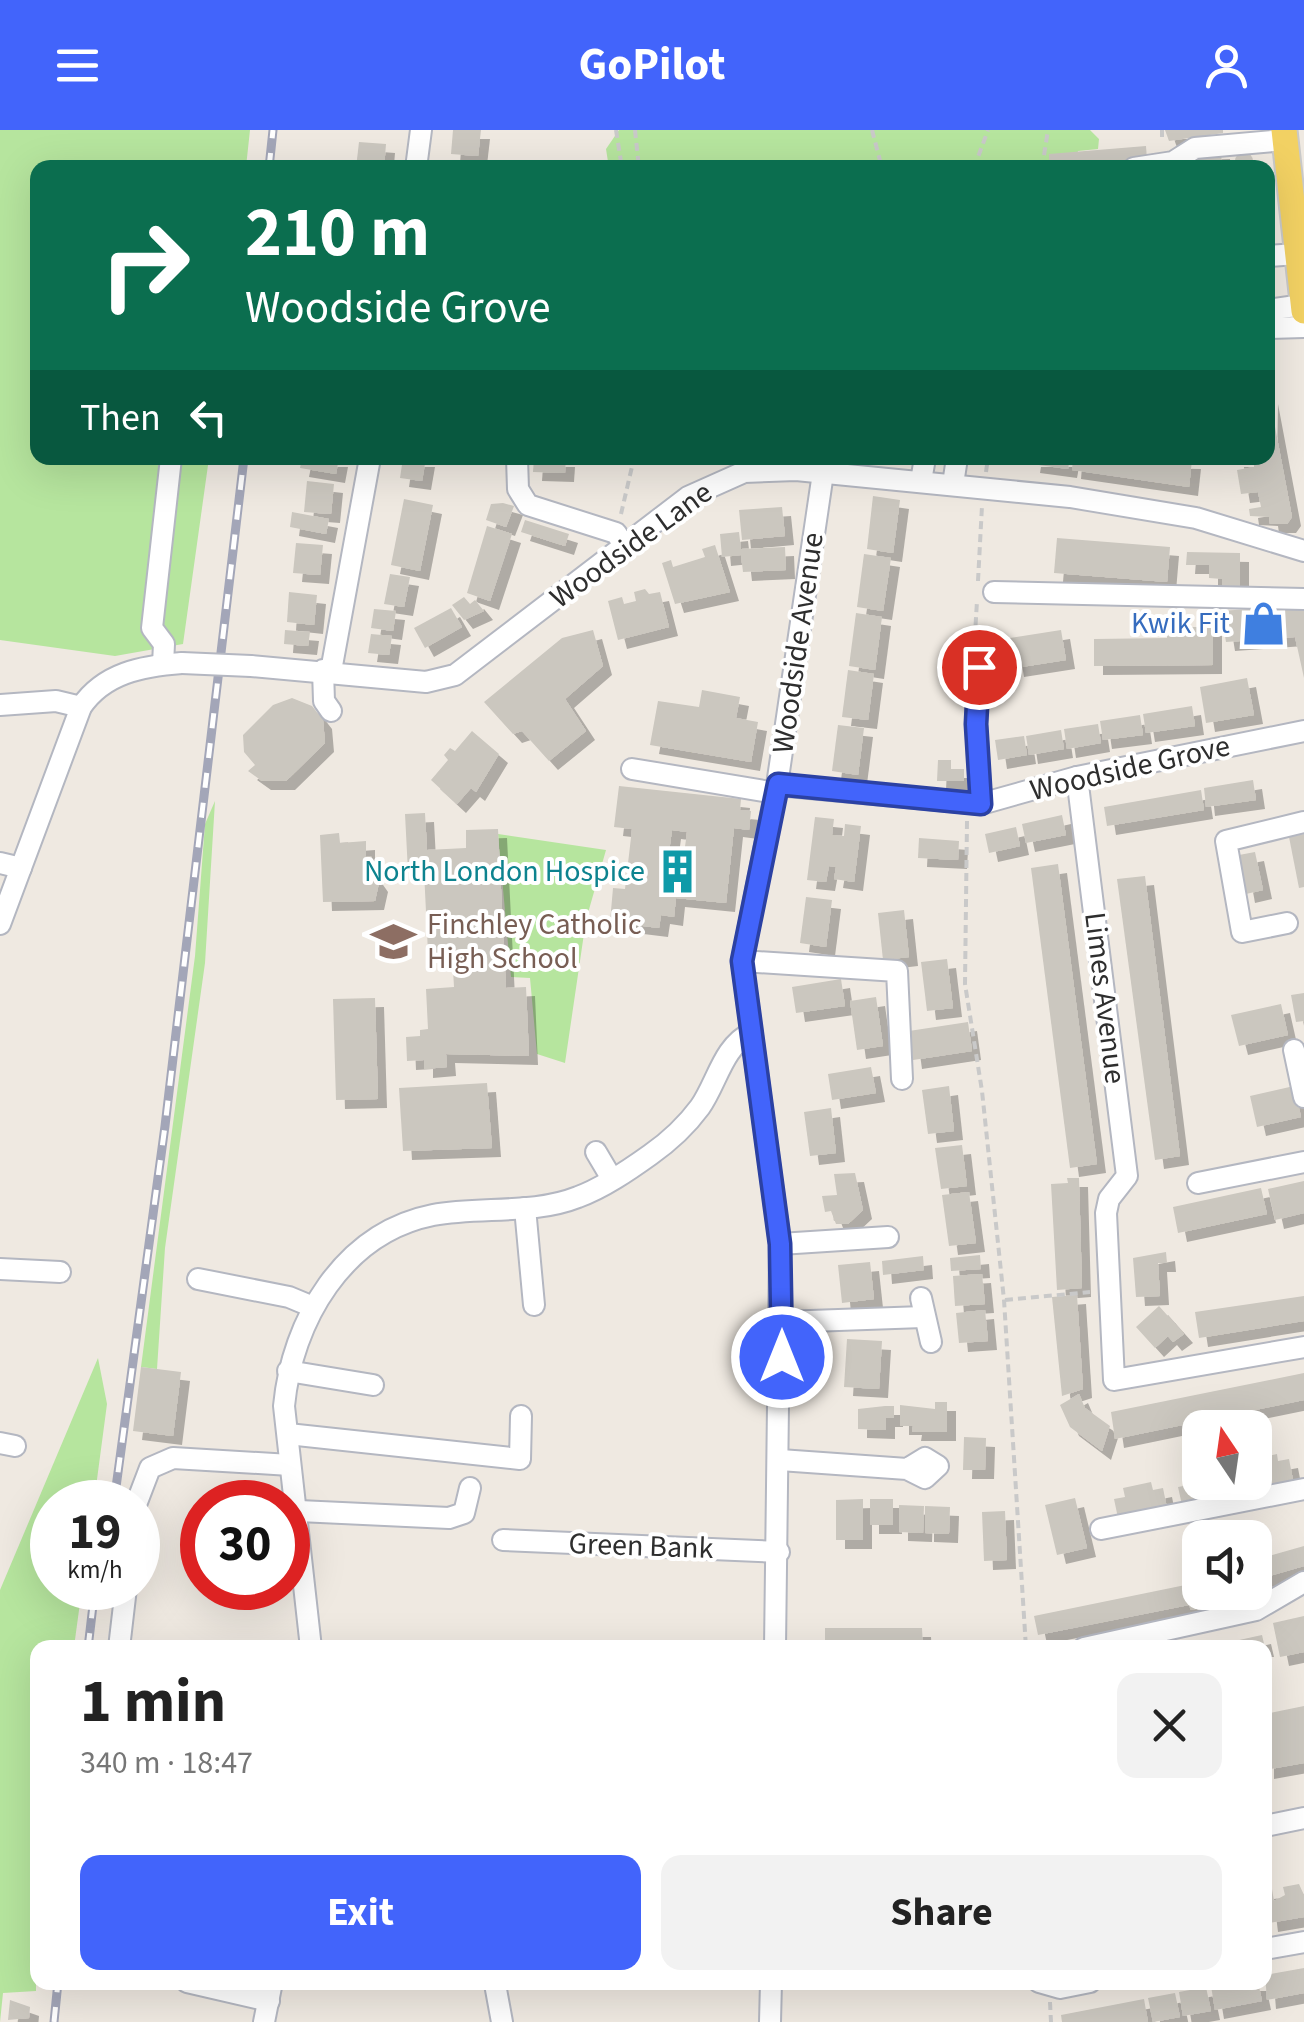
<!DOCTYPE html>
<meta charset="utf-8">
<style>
body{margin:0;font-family:"Source Sans 3",sans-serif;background:#f2f2f2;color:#222;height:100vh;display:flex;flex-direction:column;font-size:38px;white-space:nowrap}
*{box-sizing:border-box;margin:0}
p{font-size:32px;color:#767676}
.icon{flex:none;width:55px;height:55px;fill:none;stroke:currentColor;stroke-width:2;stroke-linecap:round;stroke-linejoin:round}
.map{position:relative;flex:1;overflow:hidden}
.side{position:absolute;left:30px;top:1510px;width:1242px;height:350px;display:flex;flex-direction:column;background:#fff;border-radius:20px;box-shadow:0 10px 40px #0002}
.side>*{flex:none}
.top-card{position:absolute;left:30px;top:30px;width:1245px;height:305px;border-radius:20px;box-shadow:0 10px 40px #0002;background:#0b6e4f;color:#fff;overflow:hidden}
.needle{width:65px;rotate:347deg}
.buttons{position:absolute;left:1182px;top:1280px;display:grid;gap:20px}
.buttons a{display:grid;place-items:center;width:90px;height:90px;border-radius:20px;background:#fff;box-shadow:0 10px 40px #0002;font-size:50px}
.speed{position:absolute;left:30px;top:1350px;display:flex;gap:20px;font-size:50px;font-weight:700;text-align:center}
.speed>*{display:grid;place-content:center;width:130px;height:130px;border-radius:50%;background:#fff;box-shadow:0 10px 40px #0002;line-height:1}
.speed small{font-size:25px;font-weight:400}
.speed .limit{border:15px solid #d22;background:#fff;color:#111}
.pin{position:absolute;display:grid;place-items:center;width:85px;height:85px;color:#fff;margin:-42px;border:5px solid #fff;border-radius:50%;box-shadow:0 2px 10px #0007}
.me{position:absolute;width:110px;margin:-55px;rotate:0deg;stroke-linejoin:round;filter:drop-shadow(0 0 8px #0008)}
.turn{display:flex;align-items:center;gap:35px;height:210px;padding:0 50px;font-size:45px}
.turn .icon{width:130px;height:130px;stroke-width:2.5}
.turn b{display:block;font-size:70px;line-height:85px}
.then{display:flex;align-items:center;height:95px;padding:0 50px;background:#0003;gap:20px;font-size:38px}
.round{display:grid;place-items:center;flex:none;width:105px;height:105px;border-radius:20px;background:#f2f2f2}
.summary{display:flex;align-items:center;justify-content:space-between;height:170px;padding:0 50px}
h1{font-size:60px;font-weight:700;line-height:75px}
.primary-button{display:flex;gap:20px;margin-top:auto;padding:20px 50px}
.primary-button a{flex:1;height:115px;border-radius:20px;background:#4264fb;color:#fff;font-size:40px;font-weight:700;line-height:115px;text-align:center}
.primary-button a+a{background:#f2f2f2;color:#222}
header{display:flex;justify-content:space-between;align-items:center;height:130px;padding:0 50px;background:#4264fb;color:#fff;font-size:45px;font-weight:700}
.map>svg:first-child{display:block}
.green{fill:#b6e59e}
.building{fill:#cbc7bf;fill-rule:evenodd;filter:url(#shadow)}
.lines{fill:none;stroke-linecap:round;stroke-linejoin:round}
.minor-casing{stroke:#b4b7c1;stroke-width:24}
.major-casing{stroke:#c9c9c9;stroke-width:29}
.path{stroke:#c9c9c9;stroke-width:4;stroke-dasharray:8 5;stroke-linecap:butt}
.minor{stroke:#fff;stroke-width:20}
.major{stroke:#f2d163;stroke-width:25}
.rail-casing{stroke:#a3a6b8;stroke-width:9}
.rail{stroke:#fff;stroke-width:5;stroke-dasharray:15;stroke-linecap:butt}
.minor-bridge-casing{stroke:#b4b7c1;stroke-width:24;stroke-linecap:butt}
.minor-bridge{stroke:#fff;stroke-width:20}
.route-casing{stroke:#2b41a3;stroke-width:25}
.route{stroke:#4264fb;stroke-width:18}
.labels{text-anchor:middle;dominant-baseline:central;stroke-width:8;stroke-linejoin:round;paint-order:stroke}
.street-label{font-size:30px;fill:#2e2e2e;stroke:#fff}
.shop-label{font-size:30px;fill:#366cbe;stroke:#fff;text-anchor:end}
.culture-label{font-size:30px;fill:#0d838f;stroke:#fff;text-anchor:end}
.education-label{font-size:30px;fill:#785e54;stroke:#fff;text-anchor:start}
</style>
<header><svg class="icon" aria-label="menu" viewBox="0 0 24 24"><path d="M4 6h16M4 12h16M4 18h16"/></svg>GoPilot<svg class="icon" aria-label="person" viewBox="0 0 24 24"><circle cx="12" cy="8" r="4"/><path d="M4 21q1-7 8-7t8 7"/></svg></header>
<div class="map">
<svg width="1304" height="1892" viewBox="0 0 1304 1892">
<defs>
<filter id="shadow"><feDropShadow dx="9" dy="9" stdDeviation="0" flood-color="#0004"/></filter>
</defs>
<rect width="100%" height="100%" fill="#efe9e1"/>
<g class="green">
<polygon points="0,0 250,0 246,37 38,38 38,328 209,328 183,514 115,526 0,510"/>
<polygon points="619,0 1090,0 1099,9 1098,19 1078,21 1073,38 609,38 606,19"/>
<polygon points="215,671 205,833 165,1118 157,1239 141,1237 195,826 205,694"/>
<polygon points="498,704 606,720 586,790 565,933 537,924 530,848 511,847"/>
<polygon points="98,1228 107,1274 94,1372 52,1372 52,1458 82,1458 74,1517 38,1518 36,1861 3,1863 0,1892 0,1460"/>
</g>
<g class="building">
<polygon points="453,0 481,0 478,26 451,24"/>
<polygon points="1165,0 1223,0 1223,3 1169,11"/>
<polygon points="359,12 386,14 384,38 356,38"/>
<polygon points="1146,16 1147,30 1049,38 1049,24"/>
<polygon points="1221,20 1222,38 1195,38 1194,21"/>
<circle cx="1244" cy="31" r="9"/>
<polygon points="1269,265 1292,387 1287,394 1270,394 1269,387 1250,386 1249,379 1261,377 1258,362 1241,364 1237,340 1254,337 1254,332 1235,335 1235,328 1268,328"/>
<polygon points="302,328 339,328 336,344 300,338"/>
<polygon points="403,328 426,328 422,351 400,348"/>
<polygon points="534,328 566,328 565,343 533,342"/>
<polygon points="1032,328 1070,328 1068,339 1031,334"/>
<polygon points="1073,328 1192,330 1189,357 1072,340"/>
<polygon points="307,351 334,354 331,384 304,382"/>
<polygon points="873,366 900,370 893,423 867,419"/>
<polygon points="404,369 433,375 420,441 391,435"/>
<polygon points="503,373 514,376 506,397 486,390 491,374"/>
<polygon points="782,377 785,406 742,410 739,380"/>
<polygon points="292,382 329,389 326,404 290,397"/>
<polygon points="525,390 569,404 565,416 521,402"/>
<polygon points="487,396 512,404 490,471 467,463"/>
<polygon points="739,402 741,419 785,417 786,440 743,442 741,425 722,427 720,404"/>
<polygon points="1057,408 1170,417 1167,452 1054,443"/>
<polygon points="296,413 323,415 320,445 293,443"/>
<polygon points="715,415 730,462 675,474 662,433 671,430 673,437 705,427 702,419"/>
<polygon points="1187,422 1240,423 1240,462 1222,462 1222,449 1209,448 1209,435 1186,435"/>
<polygon points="864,424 891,428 883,481 857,477"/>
<polygon points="390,444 410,447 404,477 384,474"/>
<polygon points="645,459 649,464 660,462 669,497 618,510 608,471 622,467 624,474 636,471 634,462"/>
<polygon points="289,462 317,465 314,495 287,492"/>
<polygon points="464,467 470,474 475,470 484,481 464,490 452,475"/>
<polygon points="1304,475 1304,548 1295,507 1226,512 1221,481"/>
<polygon points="451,478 462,497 425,518 414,498"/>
<polygon points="374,479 396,481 393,501 371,498"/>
<polygon points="856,483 882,487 875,540 849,536"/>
<polygon points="1167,497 1213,497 1213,535 1094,536 1094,509 1167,508"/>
<polygon points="285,500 310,502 308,516 284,514"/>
<polygon points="593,500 603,536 565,569 586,601 549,631 522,601 513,604 484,572 562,508"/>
<polygon points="1061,500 1066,530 1015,538 1010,508"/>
<polygon points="371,504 392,506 389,525 368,523"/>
<polygon points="848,540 874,544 868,590 842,587"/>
<polygon points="1247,548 1254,585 1206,593 1200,557"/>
<polygon points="702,560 740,567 736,588 758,592 751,632 650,615 658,571 699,577"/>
<polygon points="292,568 312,576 323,590 325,613 286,651 262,651 248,641 255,635 244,622 243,605 273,575"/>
<polygon points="1192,576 1195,596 1146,603 1143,584"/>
<polygon points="1140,585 1143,605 1103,610 1100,591"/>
<polygon points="1098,594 1101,613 1067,619 1064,599"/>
<polygon points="838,595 864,598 858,645 832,641"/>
<polygon points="1061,600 1064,619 1029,625 1026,606"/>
<polygon points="472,601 499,624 476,662 471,658 457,674 431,650 448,630 444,625 450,618 455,621"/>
<polygon points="1024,606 1027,625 998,630 995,610"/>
<polygon points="938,630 951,630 951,639 964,639 964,651 937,651"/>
<polygon points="1253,650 1256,670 1206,677 1204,658"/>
<path d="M619,656L741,669L740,680L751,681L749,700L734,698L726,773L676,768L674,787L661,785L659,798L610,792L613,758L625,759L632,699L614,697ZM672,700L687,702L684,724L669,722Z"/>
<polygon points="1201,660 1204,680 1107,696 1104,677"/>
<polygon points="425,683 427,720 466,718 466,700 498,699 506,858 526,857 529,926 446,924 447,937 424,939 424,930 407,931 406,907 420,906 420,900 428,899 426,859 454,857 452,822 428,823 424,741 408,742 405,684"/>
<polygon points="1062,685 1066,705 1026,713 1022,694"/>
<polygon points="815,687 834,689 832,705 844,706 845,694 861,696 854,752 834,749 836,737 829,736 826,752 807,750"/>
<polygon points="1016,697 1020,716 989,723 985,704"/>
<polygon points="339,703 340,713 366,711 366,727 371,726 372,743 379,753 375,771 323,772 320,705"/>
<polygon points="1304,704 1304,757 1299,758 1289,707"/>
<polygon points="919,708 959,711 958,730 918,728"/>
<polygon points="1255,722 1263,760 1246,764 1239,725"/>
<polygon points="1058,734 1097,1034 1070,1038 1031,738"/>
<polygon points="1145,746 1180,1026 1155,1030 1117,749"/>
<polygon points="806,767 832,770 826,817 800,813"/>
<polygon points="904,780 909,827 883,830 878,783"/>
<polygon points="947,829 953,878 927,881 921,832"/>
<polygon points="841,849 845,876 796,883 792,857"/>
<polygon points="1304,863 1304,891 1296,892 1291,865"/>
<polygon points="876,867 883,916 857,920 850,871"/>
<polygon points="375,868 378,969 336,970 333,869"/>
<polygon points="1281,874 1288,905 1239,916 1231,885"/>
<polygon points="968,892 972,921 913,930 909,901"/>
<polygon points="871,937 876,963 832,970 828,944"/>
<polygon points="487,953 492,1018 403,1021 399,958"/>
<polygon points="949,956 954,1001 928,1004 922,960"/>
<polygon points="1294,956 1301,987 1257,997 1250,966"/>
<polygon points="831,978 836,1023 810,1026 804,982"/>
<polygon points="962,1015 967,1056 941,1059 935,1018"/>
<polygon points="855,1043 863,1080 848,1094 836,1094 831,1081 825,1082 822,1066 837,1065 834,1044"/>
<polygon points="1067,1048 1079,1048 1082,1158 1057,1160 1051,1054 1068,1053"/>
<polygon points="1304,1051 1304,1083 1275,1090 1268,1059"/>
<polygon points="1261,1058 1267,1084 1178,1103 1173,1077"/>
<polygon points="969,1062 976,1113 949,1116 942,1065"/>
<polygon points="1166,1122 1167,1133 1158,1133 1160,1166 1136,1167 1133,1128"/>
<polygon points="980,1125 981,1139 951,1141 950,1128"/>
<polygon points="923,1126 924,1140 883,1145 882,1131"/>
<polygon points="870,1132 874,1169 842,1173 838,1135"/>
<polygon points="982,1144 985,1174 955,1176 953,1146"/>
<polygon points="1077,1165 1083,1259 1062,1266 1052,1167"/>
<polygon points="1304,1166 1304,1191 1199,1208 1195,1182"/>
<polygon points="1159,1176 1184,1204 1173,1212 1168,1206 1155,1218 1136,1197"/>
<polygon points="985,1180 988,1211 959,1213 956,1183"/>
<polygon points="847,1209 882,1211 879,1259 844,1257"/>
<polygon points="141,1237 181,1242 173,1306 133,1301"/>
<polygon points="1304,1243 1304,1270 1115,1309 1111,1282"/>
<polygon points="1079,1264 1085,1278 1110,1296 1102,1321 1070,1297 1060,1275"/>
<polygon points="935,1272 947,1272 947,1302 912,1302 913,1296 900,1296 900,1275 935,1279"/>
<polygon points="885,1276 894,1276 894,1288 886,1288 886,1300 858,1299 858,1279"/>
<polygon points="964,1307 986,1308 985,1340 963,1340"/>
<polygon points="1277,1324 1278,1331 1289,1329 1293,1350 1243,1360 1242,1352 1255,1352 1255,1329"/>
<polygon points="1200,1343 1200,1352 1229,1352 1231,1365 1182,1375 1178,1357 1189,1355 1187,1345"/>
<polygon points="1151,1352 1153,1360 1163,1358 1167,1378 1118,1388 1114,1369 1125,1367 1123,1358"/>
<polygon points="1075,1368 1087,1418 1057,1425 1045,1375"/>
<polygon points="863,1369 863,1410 836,1410 836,1370"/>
<rect x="870" y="1369" width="23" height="26"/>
<polygon points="899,1375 924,1376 923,1403 899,1402"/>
<polygon points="925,1376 950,1377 949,1404 925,1403"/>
<polygon points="1005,1381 1007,1430 984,1431 982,1382"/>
<polygon points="1304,1416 1304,1436 1256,1450 1255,1430"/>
<polygon points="1200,1452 1200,1462 1256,1462 1257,1466 1191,1480 1189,1475 1038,1505 1034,1486"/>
<polygon points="1304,1486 1304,1522 1280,1527 1273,1493"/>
<polygon points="825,1498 922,1498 923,1518 825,1518"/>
<polygon points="1262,1505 1265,1518 1212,1518 1212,1516"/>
<polygon points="1304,1576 1304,1633 1265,1640 1265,1584"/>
<polygon points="1299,1754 1304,1765 1304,1787 1269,1793 1265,1760 1272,1759 1274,1771 1285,1765 1283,1757"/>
<polygon points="1304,1838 1304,1863 1267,1870 1265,1845"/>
<polygon points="1229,1852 1258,1852 1262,1871 1215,1880 1211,1856"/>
<polygon points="1206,1857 1211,1881 1183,1886 1179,1862"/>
<polygon points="1175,1863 1180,1887 1153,1892 1148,1868"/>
<polygon points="1144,1869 1148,1892 1062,1892 1061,1885"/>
<polygon points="10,1870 30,1877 29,1888 8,1890"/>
</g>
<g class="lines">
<defs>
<g id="minor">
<polyline points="416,38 421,0"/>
<polyline points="1134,38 1173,32 1195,18 1285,10"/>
<polyline points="1268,126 1297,124"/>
<polyline points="1268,180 1303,175"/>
<polyline points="1268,198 1304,197"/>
<polyline points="517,328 518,359 528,375 616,403 626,418"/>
<polyline points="921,351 925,328"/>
<polyline points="953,354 957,328"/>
<polyline points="994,462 1304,469"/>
<polyline points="163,534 164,514 152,498 171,328"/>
<polyline points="251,536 426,552 455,545 688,367 744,342 796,340 1070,367 1196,388 1304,421"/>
<polyline points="979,537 976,594 981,674"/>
<polyline points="323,540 324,571 331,581"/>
<polyline points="331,541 370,328"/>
<polyline points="0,575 56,571 81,577"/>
<polyline points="632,639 776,663"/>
<polyline points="1077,647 1127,1046 1109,1069 1106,1083 1114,1250 1304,1217"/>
<polyline points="777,655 981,674 1077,647 1304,601"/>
<polyline points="0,733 21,738"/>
<polyline points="1287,793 1242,802 1226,711 1304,692"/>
<path d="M0,794L81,577C104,543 142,536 182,533"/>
<polyline points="742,831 897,841 902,949"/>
<polyline points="1294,920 1304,967"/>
<polyline points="596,1022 612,1049"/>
<polyline points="1198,1053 1304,1032"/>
<polyline points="525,1078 534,1175"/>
<polyline points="780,1114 888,1107"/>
<polyline points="0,1139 60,1142"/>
<polyline points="198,1149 289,1167 313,1177"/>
<polyline points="921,1168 931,1212"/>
<polyline points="782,1192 923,1187"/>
<polyline points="288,1241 373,1255"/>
<polyline points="288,1304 520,1329 521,1286"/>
<polyline points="0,1313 15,1316"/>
<polyline points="780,1330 907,1339 925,1328 938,1336 925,1348 907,1339"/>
<polyline points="137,1372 150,1338 173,1328 290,1335"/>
<polyline points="299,1381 449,1388 464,1383 470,1358"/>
<polyline points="1101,1399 1304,1359"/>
<polyline points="503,1410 779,1422"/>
<polyline points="119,1518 126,1458"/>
<path d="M311,1518L284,1276C292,1191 343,1103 433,1085C480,1076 533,1085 578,1067C603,1058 629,1040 650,1025C670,1011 686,996 700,977C717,953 723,916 751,903"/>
<polyline points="775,1518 780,1114 742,831 777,655 823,343"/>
<polyline points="1084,1518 1256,1480 1304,1452"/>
<polyline points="1265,1696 1304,1688"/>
<polyline points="1265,1819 1304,1812"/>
<polyline points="187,1852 269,1871"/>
<polyline points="1039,1852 1060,1858 1090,1852"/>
<polyline points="495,1854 502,1892"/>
<polyline points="264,1892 272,1852"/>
<polyline points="770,1892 771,1852"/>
</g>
<polyline id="major" points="1284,0 1304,181"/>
</defs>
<use href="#minor" class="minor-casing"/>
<use href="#major" class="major-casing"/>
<g class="path">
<polyline points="616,0 622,38"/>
<polyline points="635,0 639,38"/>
<polyline points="872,0 882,38"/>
<polyline points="1162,0 1162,7"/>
<polyline points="974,38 988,0"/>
<polyline points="1042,38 1048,0"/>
<polyline points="986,342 988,328"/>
<polyline points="621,384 634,328"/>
<polyline points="978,451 982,376"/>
<polyline points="974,521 977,471"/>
<polyline points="967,691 965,854 982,961 1004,1170 1026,1518"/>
<polyline points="1005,1170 1090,1162"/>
<polyline points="1050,1872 1051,1892"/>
</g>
<use href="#minor" class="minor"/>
<use href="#major" class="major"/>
<defs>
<g id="rail">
<polyline points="269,38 273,0"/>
<polyline points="114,1372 165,996 244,328"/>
<polyline points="88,1518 95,1458"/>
<polyline points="54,1892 58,1852"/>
</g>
</defs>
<use href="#rail" class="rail-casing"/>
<use href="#rail" class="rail"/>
<defs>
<polyline id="minor-bridge" points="182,533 251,536"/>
</defs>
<use href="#minor-bridge" class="minor-bridge-casing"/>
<use href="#minor-bridge" class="minor-bridge"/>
</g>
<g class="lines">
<defs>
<polyline id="route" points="782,1227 780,1114 742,831 778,654 981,674 976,594 979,537"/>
</defs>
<use href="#route" class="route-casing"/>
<use href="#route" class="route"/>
</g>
<defs>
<symbol id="shop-bare" viewBox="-9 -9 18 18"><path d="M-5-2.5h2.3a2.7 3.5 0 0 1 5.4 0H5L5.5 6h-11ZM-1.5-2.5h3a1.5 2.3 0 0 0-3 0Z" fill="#3f7fe0" stroke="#fff" stroke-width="2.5" paint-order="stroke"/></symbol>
<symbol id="building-bare" viewBox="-9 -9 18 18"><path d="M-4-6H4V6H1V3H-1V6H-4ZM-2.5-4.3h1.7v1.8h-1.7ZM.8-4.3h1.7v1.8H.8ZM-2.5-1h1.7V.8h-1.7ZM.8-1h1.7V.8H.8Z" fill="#0f9aa8" stroke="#fff" stroke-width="2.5" paint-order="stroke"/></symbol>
<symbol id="school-bare" viewBox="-9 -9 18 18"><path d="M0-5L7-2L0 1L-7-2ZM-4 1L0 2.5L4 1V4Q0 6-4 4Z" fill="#8d6e63" stroke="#fff" stroke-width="2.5" paint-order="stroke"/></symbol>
</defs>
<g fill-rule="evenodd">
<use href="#shop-bare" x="1232" y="462" width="63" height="63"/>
<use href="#building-bare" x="646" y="710" width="63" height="63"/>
<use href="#school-bare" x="362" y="780" width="63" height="63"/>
</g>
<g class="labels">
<g class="street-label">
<text transform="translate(631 415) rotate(-36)">Woodside Lane</text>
<text transform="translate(798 513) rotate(-82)">Woodside Avenue</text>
<text transform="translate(1130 638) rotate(-13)">Woodside Grove</text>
<text transform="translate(1105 868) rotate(83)">Limes Avenue</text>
<text transform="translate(641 1416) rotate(2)">Green Bank</text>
</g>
<g class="shop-label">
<text x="1230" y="493">Kwik Fit</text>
</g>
<g class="culture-label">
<text x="645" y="741">North London Hospice</text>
</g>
<g class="education-label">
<text x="427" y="794">Finchley Catholic<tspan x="427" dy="34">High School</tspan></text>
</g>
</g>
</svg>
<div class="buttons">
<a><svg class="needle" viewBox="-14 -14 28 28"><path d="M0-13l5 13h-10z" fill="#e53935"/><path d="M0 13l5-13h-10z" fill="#767676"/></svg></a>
<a><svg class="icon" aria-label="sound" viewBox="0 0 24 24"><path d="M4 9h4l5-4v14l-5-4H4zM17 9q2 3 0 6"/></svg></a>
</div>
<div class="speed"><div>19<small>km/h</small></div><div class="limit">30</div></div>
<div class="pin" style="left:979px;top:537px;background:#d93025"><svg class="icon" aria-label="arrive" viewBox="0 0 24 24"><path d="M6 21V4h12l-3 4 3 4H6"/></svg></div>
<svg class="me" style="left:782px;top:1227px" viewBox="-20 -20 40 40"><circle r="17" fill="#4264fb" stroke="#fff" stroke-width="3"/><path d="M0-11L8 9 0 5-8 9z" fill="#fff"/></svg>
<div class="top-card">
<div class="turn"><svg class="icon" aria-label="right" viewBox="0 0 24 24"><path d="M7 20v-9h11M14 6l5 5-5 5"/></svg><div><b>210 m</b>Woodside Grove</div></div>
<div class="then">Then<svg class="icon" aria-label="left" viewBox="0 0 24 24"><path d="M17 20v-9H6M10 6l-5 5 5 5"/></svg></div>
</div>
<section class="side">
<div class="summary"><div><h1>1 min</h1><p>340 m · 18:47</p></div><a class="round"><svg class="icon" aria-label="close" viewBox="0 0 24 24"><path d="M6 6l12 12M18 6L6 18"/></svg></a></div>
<div class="primary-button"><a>Exit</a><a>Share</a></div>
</section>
</div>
